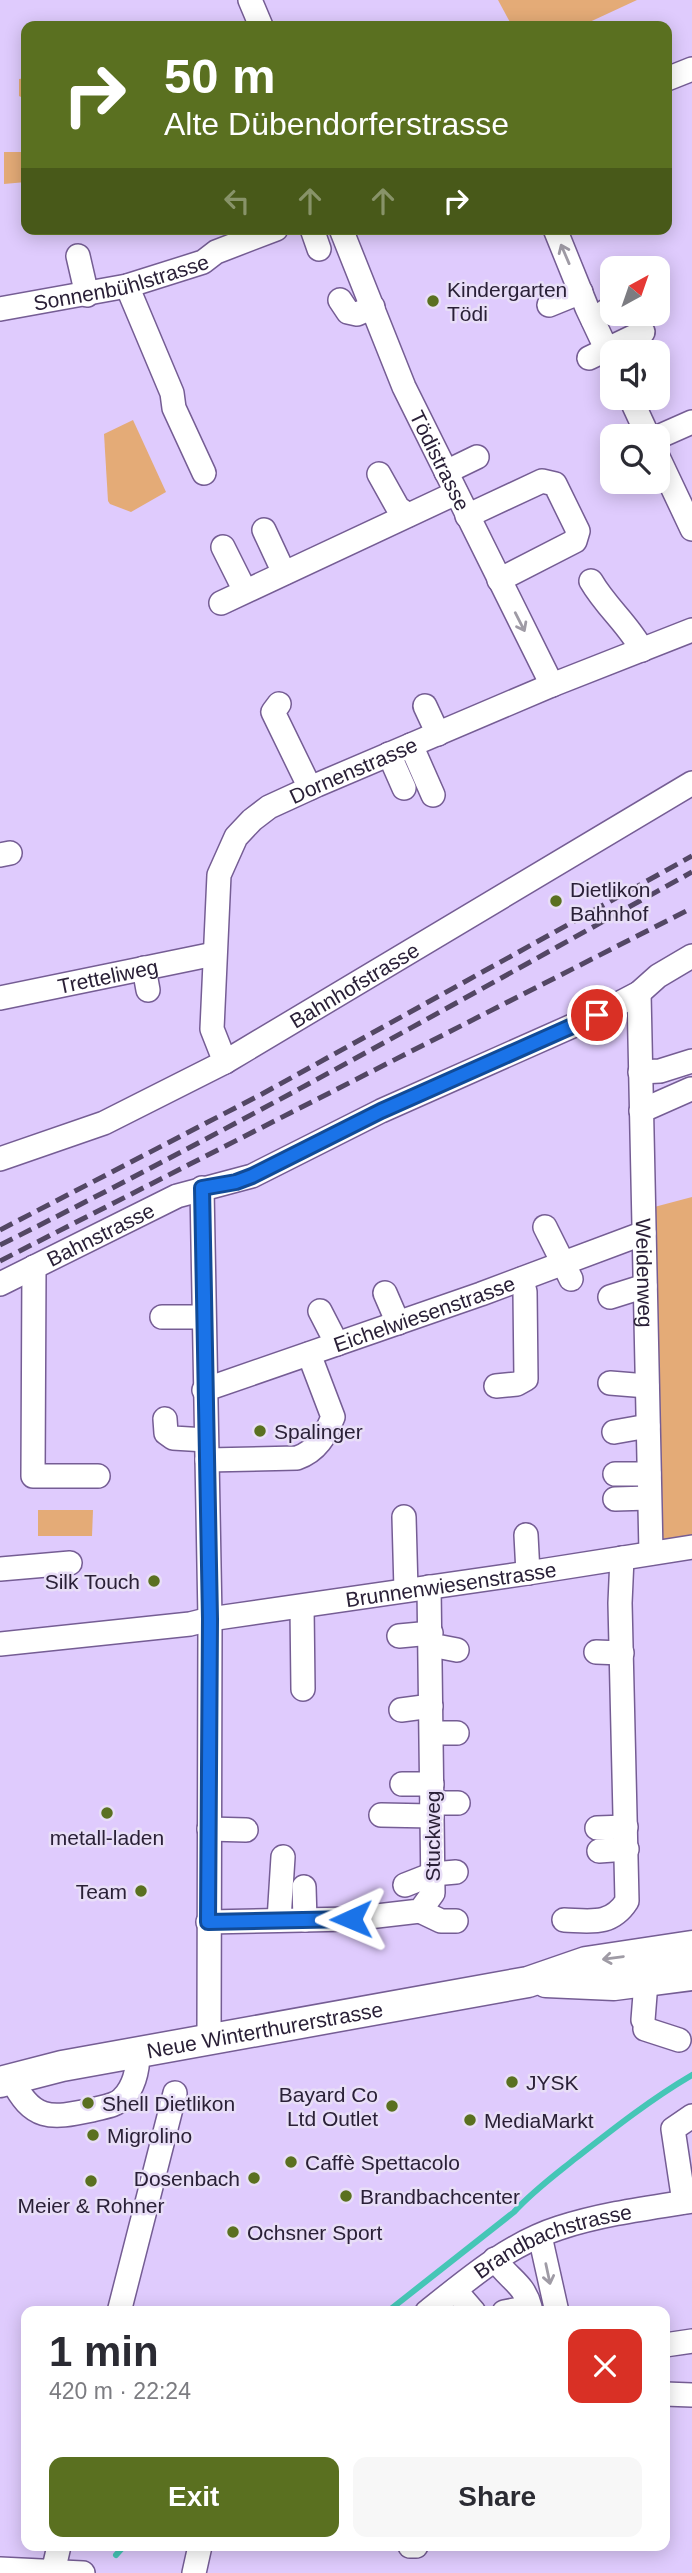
<!DOCTYPE html>
<meta charset="utf-8">
<style>
body{margin:0;font-family:Helvetica,sans-serif;background:#f7f7f7;color:#2b2b33;height:100vh;display:flex;flex-direction:column;font-size:26px;white-space:nowrap}
*{box-sizing:border-box;margin:0}
p{font-size:23px;color:#7c7c81}
.icon{flex:none;width:38px;height:38px;fill:none;stroke:currentColor;stroke-width:2;stroke-linecap:round;stroke-linejoin:round}
.map{position:relative;flex:1;overflow:hidden}
.drawer{position:absolute;left:21px;top:2306px;width:649px;height:245px;display:flex;flex-direction:column;background:#fff;border-radius:14px;box-shadow:0 4px 18px #0003}
.drawer>*{flex:none}
.banner{position:absolute;left:21px;top:21px;width:651px;height:214px;border-radius:14px;box-shadow:0 4px 18px #0003;background:#5a7020;color:#fff;overflow:hidden}
.needle{width:46px;rotate:40deg}
.tools{position:absolute;left:600px;top:256px;display:grid;gap:14px}
.tools a{display:grid;place-items:center;width:70px;height:70px;border-radius:14px;background:#fff;box-shadow:0 4px 18px #0003;font-size:35px}
.pin{position:absolute;display:grid;place-items:center;width:60px;height:60px;color:#fff;margin:-30px;border:4px solid #fff;border-radius:50%;box-shadow:0 2px 7px #0007}
.me{position:absolute;width:77px;margin:-38px;rotate:269deg;stroke-linejoin:round;filter:drop-shadow(0 0 5px #0008)}
.turn{display:flex;align-items:center;gap:24px;height:147px;padding:0 28px;font-size:32px}
.turn .icon{width:91px;height:91px;stroke-width:2.5}
.turn b{display:block;font-size:49px;line-height:60px}
.lanes{display:flex;align-items:center;height:66px;padding:0 28px;background:#0003;justify-content:center;gap:35px;direction:ltr}
.lanes .off{opacity:.35}
.round{display:grid;place-items:center;flex:none;width:74px;height:74px;border-radius:14px;background:#f7f7f7}
.headline{display:flex;align-items:center;justify-content:space-between;height:119px;padding:0 28px}
h1{font-size:42px;font-weight:700;line-height:52px}
.action{display:flex;gap:14px;margin-top:auto;padding:14px 28px}
.action a{flex:1;height:80px;border-radius:14px;background:#5a7020;color:#fff;font-size:28px;font-weight:700;line-height:80px;text-align:center}
.action a+a{background:#f7f7f7;color:#2b2b33}
.map>svg:first-child{display:block}
.green{fill:#e4ab77}
.lines{fill:none;stroke-linecap:round;stroke-linejoin:round}
.stream{stroke:#45c6b6;stroke-width:6}
.minor-casing{stroke:#755d94;stroke-width:26}
.major-casing{stroke:#755d94;stroke-width:33}
.minor{stroke:#fff;stroke-width:23}
.major{stroke:#fff;stroke-width:30}
.rail{stroke:#534764;stroke-width:5;stroke-dasharray:14 7;stroke-linecap:butt}
.oneway{stroke:#9f9ba5}
.route-casing{stroke:#114b97;stroke-width:18}
.route{stroke:#1a73e8;stroke-width:12}
.poi-dot{fill:#5a7020;stroke:#e8def7;stroke-width:2.5}
.labels{text-anchor:middle;dominant-baseline:central;stroke-width:5;stroke-linejoin:round;paint-order:stroke}
.street-label{font-size:21px;fill:#2a2037;stroke:#e8def7}
.poi-label{font-size:21px;fill:#2a2037;stroke:#e8def7;text-anchor:start}
</style>
<div class="map">
<svg width="692" height="2573" viewBox="0 0 692 2573">
<rect width="100%" height="100%" fill="#dfcbfd"/>
<g class="green">
<polygon points="498,0 637,0 581,26 512,26"/>
<polygon points="26,78 26,182 4,184 4,152 25,152 23,98 19,96 19,79"/>
<polygon points="133,420 166,492 131,512 110,504 108,501 104,434"/>
<polygon points="692,1197 692,1547 651,1553 643,1210"/>
<polygon points="38,1510 93,1510 92,1536 38,1536"/>
</g>
<g class="lines">
<g class="stream">
<path d="M387,2312L514,2212C533,2191 555,2175 576,2158C613,2129 651,2099 692,2075"/>
<polyline points="116,2555 124,2546"/>
</g>
<defs>
<g id="minor">
<polyline points="250,0 261,26"/>
<polyline points="667,79 692,69"/>
<polyline points="312,229 319,249"/>
<path id="s1" d="M341,229L404,387L552,685"/>
<polyline points="555,229 587,308 612,361"/>
<polyline points="78,256 87,295"/>
<polyline points="127,286 172,393 174,408 204,473"/>
<polyline points="340,300 348,312 357,314 373,307"/>
<polyline points="549,305 581,292"/>
<path id="s2" d="M0,309L127,286L203,262L216,252L276,229"/>
<polyline points="593,320 612,307"/>
<polyline points="589,358 643,332"/>
<polyline points="630,397 648,436"/>
<polyline points="658,437 692,422"/>
<polyline points="658,457 692,529"/>
<polyline points="446,472 477,457"/>
<polyline points="379,474 398,508 408,515"/>
<polyline points="467,516 542,481 555,484 578,531 575,541 499,580"/>
<polyline points="264,530 284,573"/>
<polyline points="223,547 245,591"/>
<path d="M591,581C606,607 629,625 642,650"/>
<polyline points="221,603 456,493"/>
<polyline points="279,704 273,712 310,788"/>
<polyline points="425,706 438,734"/>
<polyline points="411,745 433,795"/>
<polyline points="389,754 404,788"/>
<polyline points="0,855 10,853"/>
<polyline points="144,968 148,990"/>
<path id="s3" d="M639,993L651,1553"/>
<path id="s4" d="M0,998L214,954"/>
<path id="s5" d="M225,1062L212,1029L219,875L236,837L252,820L269,807L317,785L552,685L692,630"/>
<polyline points="640,1072 660,1071 692,1061"/>
<polyline points="641,1111 691,1089"/>
<path id="s6" d="M0,1159L104,1123L225,1062L692,783"/>
<polyline points="202,1188 210,1619 209,2041"/>
<polyline points="545,1227 571,1279"/>
<polyline points="34,1267 33,1476 98,1476"/>
<path id="s7" d="M0,1284L177,1196L252,1176L381,1111L597,1015L639,993L658,976L692,956"/>
<polyline points="385,1293 398,1323"/>
<polyline points="610,1297 645,1286"/>
<polyline points="320,1311 337,1344"/>
<polyline points="162,1317 203,1317"/>
<polyline points="610,1383 647,1386"/>
<polyline points="496,1386 517,1384 526,1379 525,1292 522,1279"/>
<path id="s8" d="M204,1390L481,1294L644,1233"/>
<polyline points="165,1419 166,1433 173,1438 206,1440"/>
<polyline points="614,1432 648,1426"/>
<path d="M207,1460L297,1458C317,1451 325,1436 333,1417L309,1354"/>
<polyline points="615,1474 649,1474"/>
<polyline points="615,1499 649,1498"/>
<polyline points="404,1517 406,1590"/>
<polyline points="526,1535 528,1573"/>
<polyline points="0,1569 70,1563"/>
<polyline points="302,1607 303,1689"/>
<polyline points="399,1636 431,1633"/>
<path id="s9" d="M0,1644L190,1624L210,1619L528,1573L692,1547"/>
<polyline points="431,1645 457,1650"/>
<polyline points="596,1652 622,1653"/>
<polyline points="401,1710 431,1706"/>
<polyline points="432,1733 457,1733"/>
<polyline points="402,1784 432,1784"/>
<polyline points="432,1803 458,1803"/>
<polyline points="381,1815 432,1816"/>
<polyline points="597,1828 626,1827"/>
<polyline points="209,1829 246,1830"/>
<polyline points="599,1851 627,1849"/>
<polyline points="405,1885 433,1874 456,1872"/>
<polyline points="304,1887 305,1920"/>
<polyline points="420,1911 441,1921 456,1921"/>
<polyline points="279,1920 283,1857"/>
<path d="M564,1920C591,1921 611,1926 627,1901L620,1603L622,1558"/>
<polyline points="208,1922 351,1919 420,1911 433,1893 429,1587"/>
<polyline points="643,2020 646,1982 654,1970"/>
<polyline points="645,2029 679,2040"/>
<path d="M11,2078C32,2121 50,2119 92,2110C102,2107 116,2106 123,2098C135,2086 138,2068 138,2052"/>
<polyline points="684,2202 673,2129 692,2116"/>
<polyline points="540,2236 557,2312"/>
<path d="M495,2259C508,2279 524,2283 530,2307L504,2312"/>
<polyline points="455,2290 474,2312"/>
<polyline points="119,2312 175,2093"/>
<path id="s10" d="M427,2312C468,2279 509,2244 559,2228C602,2214 648,2208 692,2201"/>
<polyline points="665,2345 692,2341"/>
<polyline points="665,2394 692,2395"/>
<polyline points="410,2546 416,2546"/>
<polyline points="0,2569 83,2573"/>
<polyline points="53,2572 59,2546"/>
<polyline points="194,2573 200,2546"/>
</g>
<g id="major">
<polyline points="546,1982 614,1985 692,1975"/>
<path id="s11" d="M0,2082L62,2066L528,1982L586,1962L692,1946"/>
</g>
</defs>
<use href="#minor" class="minor-casing"/>
<use href="#major" class="major-casing"/>
<use href="#minor" class="minor"/>
<use href="#major" class="major"/>
<g class="rail">
<polyline points="0,1230 262,1094 692,856"/>
<path d="M0,1245C235,1128 463,999 692,872"/>
<polyline points="0,1261 692,908"/>
</g>
</g>
<defs><path id="oneway-shaft" d="M-6 0H5M1.5-3L5.5 0L1.5 3" fill="none" stroke-width="1.6" stroke-linecap="round" stroke-linejoin="round" transform="scale(1.75)"/></defs>
<g class="oneway">
<use href="#oneway-shaft" transform="translate(565 254) rotate(-113)"/>
<use href="#oneway-shaft" transform="translate(520 622) rotate(63)"/>
<use href="#oneway-shaft" transform="translate(613 1958) rotate(172)"/>
<use href="#oneway-shaft" transform="translate(548 2274) rotate(78)"/>
</g>
<g class="lines">
<defs>
<polyline id="route" points="351,1919 208,1922 210,1619 202,1188 236,1182 252,1176 381,1111 597,1015"/>
</defs>
<use href="#route" class="route-casing"/>
<use href="#route" class="route"/>
</g>
<g class="poi-dot">
<circle cx="433" cy="301" r="7"/>
<circle cx="556" cy="901" r="7"/>
<circle cx="260" cy="1431" r="7"/>
<circle cx="154" cy="1581" r="7"/>
<circle cx="107" cy="1813" r="7"/>
<circle cx="141" cy="1891" r="7"/>
<circle cx="512" cy="2082" r="7"/>
<circle cx="88" cy="2103" r="7"/>
<circle cx="392" cy="2106" r="7"/>
<circle cx="470" cy="2120" r="7"/>
<circle cx="93" cy="2135" r="7"/>
<circle cx="291" cy="2162" r="7"/>
<circle cx="254" cy="2178" r="7"/>
<circle cx="91" cy="2181" r="7"/>
<circle cx="346" cy="2196" r="7"/>
<circle cx="233" cy="2232" r="7"/>
</g>
<g class="labels">
<g class="street-label">
<text stroke="none"><textPath href="#s2" startOffset="124">Sonnenbühlstrasse</textPath></text>
<text stroke="none"><textPath href="#s1" startOffset="252">Tödistrasse</textPath></text>
<text stroke="none"><textPath href="#s5" startOffset="368">Dornenstrasse</textPath></text>
<text stroke="none"><textPath href="#s4" startOffset="110">Tretteliweg</textPath></text>
<text stroke="none"><textPath href="#s6" startOffset="396">Bahnhofstrasse</textPath></text>
<text stroke="none"><textPath href="#s7" startOffset="112">Bahnstrasse</textPath></text>
<text stroke="none"><textPath href="#s3" startOffset="280">Weidenweg</textPath></text>
<text stroke="none"><textPath href="#s8" startOffset="233">Eichelwiesenstrasse</textPath></text>
<text stroke="none"><textPath href="#s9" startOffset="455">Brunnenwiesenstrasse</textPath></text>
<text transform="translate(432 1836) rotate(-90)">Stuckweg</text>
<text stroke="none"><textPath href="#s11" startOffset="270">Neue Winterthurerstrasse</textPath></text>
<text stroke="none"><textPath href="#s10" startOffset="147">Brandbachstrasse</textPath></text>
</g>
<g class="poi-label">
<text x="447" y="289">Kindergarten<tspan x="447" dy="24">Tödi</tspan></text>
<text x="570" y="889">Dietlikon<tspan x="570" dy="24">Bahnhof</tspan></text>
<text x="274" y="1431">Spalinger</text>
<text x="140" y="1581" text-anchor="end">Silk Touch</text>
<text x="107" y="1837" text-anchor="middle">metall-laden</text>
<text x="127" y="1891" text-anchor="end">Team</text>
<text x="526" y="2082">JYSK</text>
<text x="378" y="2094" text-anchor="end">Bayard Co<tspan x="378" dy="24">Ltd Outlet</tspan></text>
<text x="102" y="2103">Shell Dietlikon</text>
<text x="484" y="2120">MediaMarkt</text>
<text x="107" y="2135">Migrolino</text>
<text x="305" y="2162">Caffè Spettacolo</text>
<text x="240" y="2178" text-anchor="end">Dosenbach</text>
<text x="360" y="2196">Brandbachcenter</text>
<text x="91" y="2205" text-anchor="middle">Meier &amp; Rohner</text>
<text x="247" y="2232">Ochsner Sport</text>
</g>
</g>
</svg>
<div class="tools">
<a><svg class="needle" viewBox="-14 -14 28 28"><path d="M0-13l5 13h-10z" fill="#e53935"/><path d="M0 13l5-13h-10z" fill="#7c7c81"/></svg></a>
<a><svg class="icon" aria-label="sound" viewBox="0 0 24 24"><path d="M4 9h4l5-4v14l-5-4H4zM17 9q2 3 0 6"/></svg></a>
<a><svg class="icon" aria-label="search" viewBox="0 0 24 24"><circle cx="10" cy="10" r="6"/><path d="M15 15l6 6"/></svg></a>
</div>
<div class="pin" style="left:597px;top:1015px;background:#d93025"><svg class="icon" aria-label="arrive" viewBox="0 0 24 24"><path d="M6 21V4h12l-3 4 3 4H6"/></svg></div>
<svg class="me" style="left:351px;top:1919px" viewBox="-20 -20 40 40"><path d="M0-17L14 15 0 8-14 15z" fill="#1a73e8" stroke="#fff" stroke-width="4"/></svg>
<div class="banner">
<div class="turn"><svg class="icon" aria-label="right" viewBox="0 0 24 24"><path d="M7 20v-9h11M14 6l5 5-5 5"/></svg><div><b>50 m</b>Alte Dübendorferstrasse</div></div>
<div class="lanes"><svg class="icon off" aria-label="left" viewBox="0 0 24 24"><path d="M17 20v-9H6M10 6l-5 5 5 5"/></svg><svg class="icon off" aria-label="ahead" viewBox="0 0 24 24"><path d="M12 20V5M6 11l6-6 6 6"/></svg><svg class="icon off" aria-label="ahead" viewBox="0 0 24 24"><path d="M12 20V5M6 11l6-6 6 6"/></svg><svg class="icon" aria-label="right" viewBox="0 0 24 24"><path d="M7 20v-9h11M14 6l5 5-5 5"/></svg></div>
</div>
<section class="drawer">
<div class="headline"><div><h1>1 min</h1><p>420 m · 22:24</p></div><a class="round" style="background:#d93025;color:#fff"><svg class="icon" aria-label="close" viewBox="0 0 24 24"><path d="M6 6l12 12M18 6L6 18"/></svg></a></div>
<div class="action"><a>Exit</a><a>Share</a></div>
</section>
</div>
